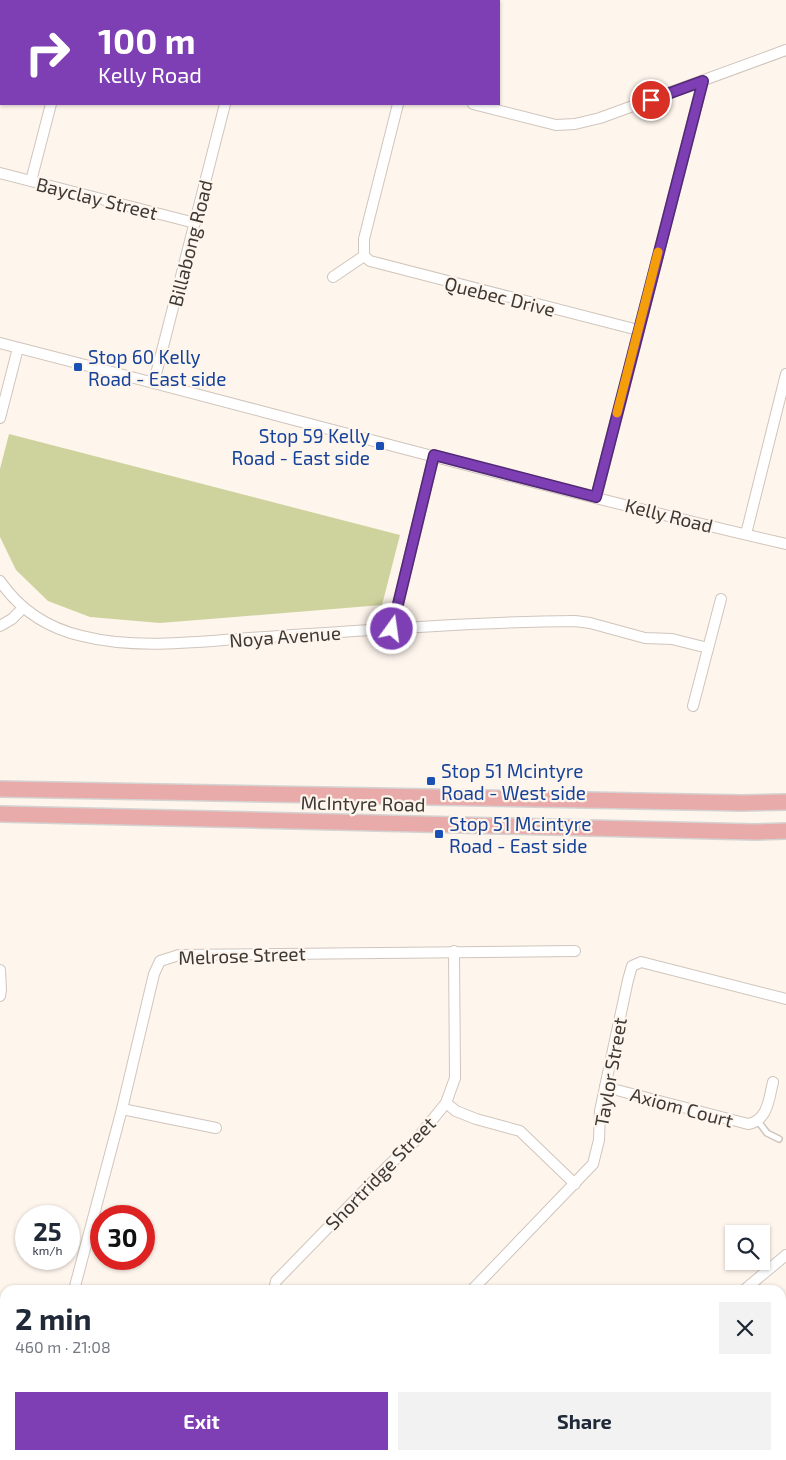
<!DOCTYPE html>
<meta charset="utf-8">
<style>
body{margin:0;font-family:"Exo 2",sans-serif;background:#f2f2f3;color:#1f2937;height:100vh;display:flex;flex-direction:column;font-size:19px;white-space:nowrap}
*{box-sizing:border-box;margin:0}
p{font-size:16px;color:#747a83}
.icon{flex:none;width:28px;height:28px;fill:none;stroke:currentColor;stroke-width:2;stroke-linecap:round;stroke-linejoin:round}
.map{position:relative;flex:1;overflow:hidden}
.panel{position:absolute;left:0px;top:1285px;width:786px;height:175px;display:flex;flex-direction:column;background:#fff;border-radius:15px 15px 0 0;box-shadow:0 1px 4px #0004}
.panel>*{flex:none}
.top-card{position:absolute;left:0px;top:0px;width:500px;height:105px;box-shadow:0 1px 4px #0004;background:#7e3fb4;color:#fff;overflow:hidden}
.buttons{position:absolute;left:725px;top:1225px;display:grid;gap:10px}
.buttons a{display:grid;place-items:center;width:45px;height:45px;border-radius:0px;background:#fff;box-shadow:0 1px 4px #0004;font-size:25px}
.speed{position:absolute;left:15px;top:1205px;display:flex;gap:10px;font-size:25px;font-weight:700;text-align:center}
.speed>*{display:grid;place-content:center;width:65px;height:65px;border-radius:50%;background:#fff;box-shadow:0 1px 4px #0004;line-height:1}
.speed small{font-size:12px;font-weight:400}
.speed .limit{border:8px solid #d22;background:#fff;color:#111}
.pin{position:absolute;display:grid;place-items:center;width:42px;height:42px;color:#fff;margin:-21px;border:2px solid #fff;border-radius:50%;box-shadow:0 1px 5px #0007}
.me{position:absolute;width:55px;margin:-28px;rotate:14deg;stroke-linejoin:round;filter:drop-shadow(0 0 4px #0008)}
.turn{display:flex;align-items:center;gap:18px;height:105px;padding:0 15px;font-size:22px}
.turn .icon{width:65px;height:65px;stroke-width:2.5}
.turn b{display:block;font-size:35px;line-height:42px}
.round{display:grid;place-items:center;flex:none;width:52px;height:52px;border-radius:0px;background:#f2f2f3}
.head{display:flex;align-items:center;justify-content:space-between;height:85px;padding:0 15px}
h1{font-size:30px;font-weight:700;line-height:38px}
.button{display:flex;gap:10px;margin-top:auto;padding:10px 15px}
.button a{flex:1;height:58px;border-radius:0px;background:#7e3fb4;color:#fff;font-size:20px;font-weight:700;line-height:58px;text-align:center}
.button a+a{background:#f2f2f3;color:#1f2937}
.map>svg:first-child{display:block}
.green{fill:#ced39e}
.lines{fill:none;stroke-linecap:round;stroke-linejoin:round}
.service-casing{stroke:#d0c5bc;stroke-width:8}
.minor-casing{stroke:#d0c5bc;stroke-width:12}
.primary-casing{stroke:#d4d3d2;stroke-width:18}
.service{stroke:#fff;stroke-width:5}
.minor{stroke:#fff;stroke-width:10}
.primary{stroke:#e8abaa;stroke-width:15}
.route-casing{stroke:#522975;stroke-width:12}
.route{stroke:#7e3fb4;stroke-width:9}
.slow{stroke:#f59e0b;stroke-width:9}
.transit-dot{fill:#1a4fb4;stroke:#fef5ed;stroke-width:2}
.labels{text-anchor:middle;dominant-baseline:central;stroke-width:4.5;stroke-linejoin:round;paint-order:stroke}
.street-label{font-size:19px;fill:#3c3834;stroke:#fef5ed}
.transit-label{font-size:19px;fill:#164399;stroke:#fef5ed;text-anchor:start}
</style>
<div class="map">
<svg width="786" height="1460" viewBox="0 0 786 1460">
<rect width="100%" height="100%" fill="#fef5ed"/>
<g class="green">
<polygon points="9,434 400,535 382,605 160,623 90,617 48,601 16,570 0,537 0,469"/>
<polygon points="5,1390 5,1455 397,1455 402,1460 0,1460 0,1392"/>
</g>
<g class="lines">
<defs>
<polyline id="service" points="758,1121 767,1133 779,1139"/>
<g id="minor">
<polyline points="77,1 77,0"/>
<polyline points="251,1 251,0"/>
<polyline points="424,1 425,0"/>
<polyline points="398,104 364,239 364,256 370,261 638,330"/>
<polyline points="473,104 556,125 575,124 600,118 786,50"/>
<polyline points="0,173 195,223"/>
<polyline points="31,181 51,104"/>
<polyline points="333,277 364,256"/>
<path d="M0,343C262,410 523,483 786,544"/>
<polyline points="154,382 225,104"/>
<polyline points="0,418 18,348"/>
<polyline points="596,497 703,81"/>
<polyline points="746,534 786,374"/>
<path d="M0,581C20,610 47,628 82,636C141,651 206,640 266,637C369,630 472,622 575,621L590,623L645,638L672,639L708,648"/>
<polyline points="0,626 12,619 23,608"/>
<polyline points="392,629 434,455"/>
<polyline points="693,706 721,599"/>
<polyline points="0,970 1,990 0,996"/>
<path d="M605,1087L748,1124C768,1121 769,1098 773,1082"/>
<polyline points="446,1103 456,1111 476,1119 520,1131 575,1184"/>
<polyline points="122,1109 216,1128"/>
<polyline points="74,1290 122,1109 154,974 160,961 179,955 575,951"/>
<polyline points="274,1290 276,1281 389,1165 415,1141 446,1103 455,1078 454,951"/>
<polyline points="472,1290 593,1164 599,1140 600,1111 605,1087 628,980 632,966 641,962 786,999"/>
<polyline points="744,1290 786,1255"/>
<polyline points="781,1371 786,1367"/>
<polyline points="0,1392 5,1390"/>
<polyline points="397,1455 402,1460"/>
<polyline points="537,1460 543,1455"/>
<polyline points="673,1460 679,1455"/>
</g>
<g id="primary">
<polyline points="0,789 742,803 786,802"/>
<polyline points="0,814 755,832 786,831"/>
</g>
</defs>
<use href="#service" class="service-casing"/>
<use href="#minor" class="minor-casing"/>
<use href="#primary" class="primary-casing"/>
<use href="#service" class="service"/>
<use href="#minor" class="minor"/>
<use href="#primary" class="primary"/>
</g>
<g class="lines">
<defs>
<polyline id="route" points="392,629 434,455 596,497 703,81 651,100"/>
</defs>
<use href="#route" class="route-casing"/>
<use href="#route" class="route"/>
<polyline class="slow" points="617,413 658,252"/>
</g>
<g class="transit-dot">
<rect x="73" y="362" width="10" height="10" rx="2.5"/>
<rect x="375" y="441" width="10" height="10" rx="2.5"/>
<rect x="426" y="776" width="10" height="10" rx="2.5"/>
<rect x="434" y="829" width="10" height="10" rx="2.5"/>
</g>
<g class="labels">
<g class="street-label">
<text transform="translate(97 198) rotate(14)">Bayclay Street</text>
<text transform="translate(190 243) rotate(-76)">Billabong Road</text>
<text transform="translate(500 296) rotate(14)">Quebec Drive</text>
<text transform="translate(669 515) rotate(14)">Kelly Road</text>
<text transform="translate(285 636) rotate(-4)">Noya Avenue</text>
<text transform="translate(363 803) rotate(1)">McIntyre Road</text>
<text transform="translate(242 955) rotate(-2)">Melrose Street</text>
<text transform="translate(610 1072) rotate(-80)">Taylor Street</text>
<text transform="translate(682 1107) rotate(15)">Axiom Court</text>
<text transform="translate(380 1173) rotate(-46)">Shortridge Street</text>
</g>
<g class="transit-label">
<text x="88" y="356">Stop 60 Kelly<tspan x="88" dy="22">Road - East side</tspan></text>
<text x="370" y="435" text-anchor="end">Stop 59 Kelly<tspan x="370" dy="22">Road - East side</tspan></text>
<text x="441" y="770">Stop 51 Mcintyre<tspan x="441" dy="22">Road - West side</tspan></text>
<text x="449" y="823">Stop 51 Mcintyre<tspan x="449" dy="22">Road - East side</tspan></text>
</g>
</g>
</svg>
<div class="buttons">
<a><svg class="icon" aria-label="search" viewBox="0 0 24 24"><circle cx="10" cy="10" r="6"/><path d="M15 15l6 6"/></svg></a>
</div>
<div class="speed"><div>25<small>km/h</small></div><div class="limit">30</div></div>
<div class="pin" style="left:651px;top:100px;background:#d93025"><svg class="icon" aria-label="arrive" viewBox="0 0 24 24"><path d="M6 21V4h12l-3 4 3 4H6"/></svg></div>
<svg class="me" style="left:392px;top:629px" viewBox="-20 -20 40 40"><circle r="17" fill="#7e3fb4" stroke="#fff" stroke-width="3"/><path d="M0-11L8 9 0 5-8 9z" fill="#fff"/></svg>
<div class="top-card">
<div class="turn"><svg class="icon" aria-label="right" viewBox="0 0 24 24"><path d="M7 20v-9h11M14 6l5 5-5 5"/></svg><div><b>100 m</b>Kelly Road</div></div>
</div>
<section class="panel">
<div class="head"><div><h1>2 min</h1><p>460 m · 21:08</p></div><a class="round"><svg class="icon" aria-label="close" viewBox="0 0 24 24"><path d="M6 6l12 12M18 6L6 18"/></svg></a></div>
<div class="button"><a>Exit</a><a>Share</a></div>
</section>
</div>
